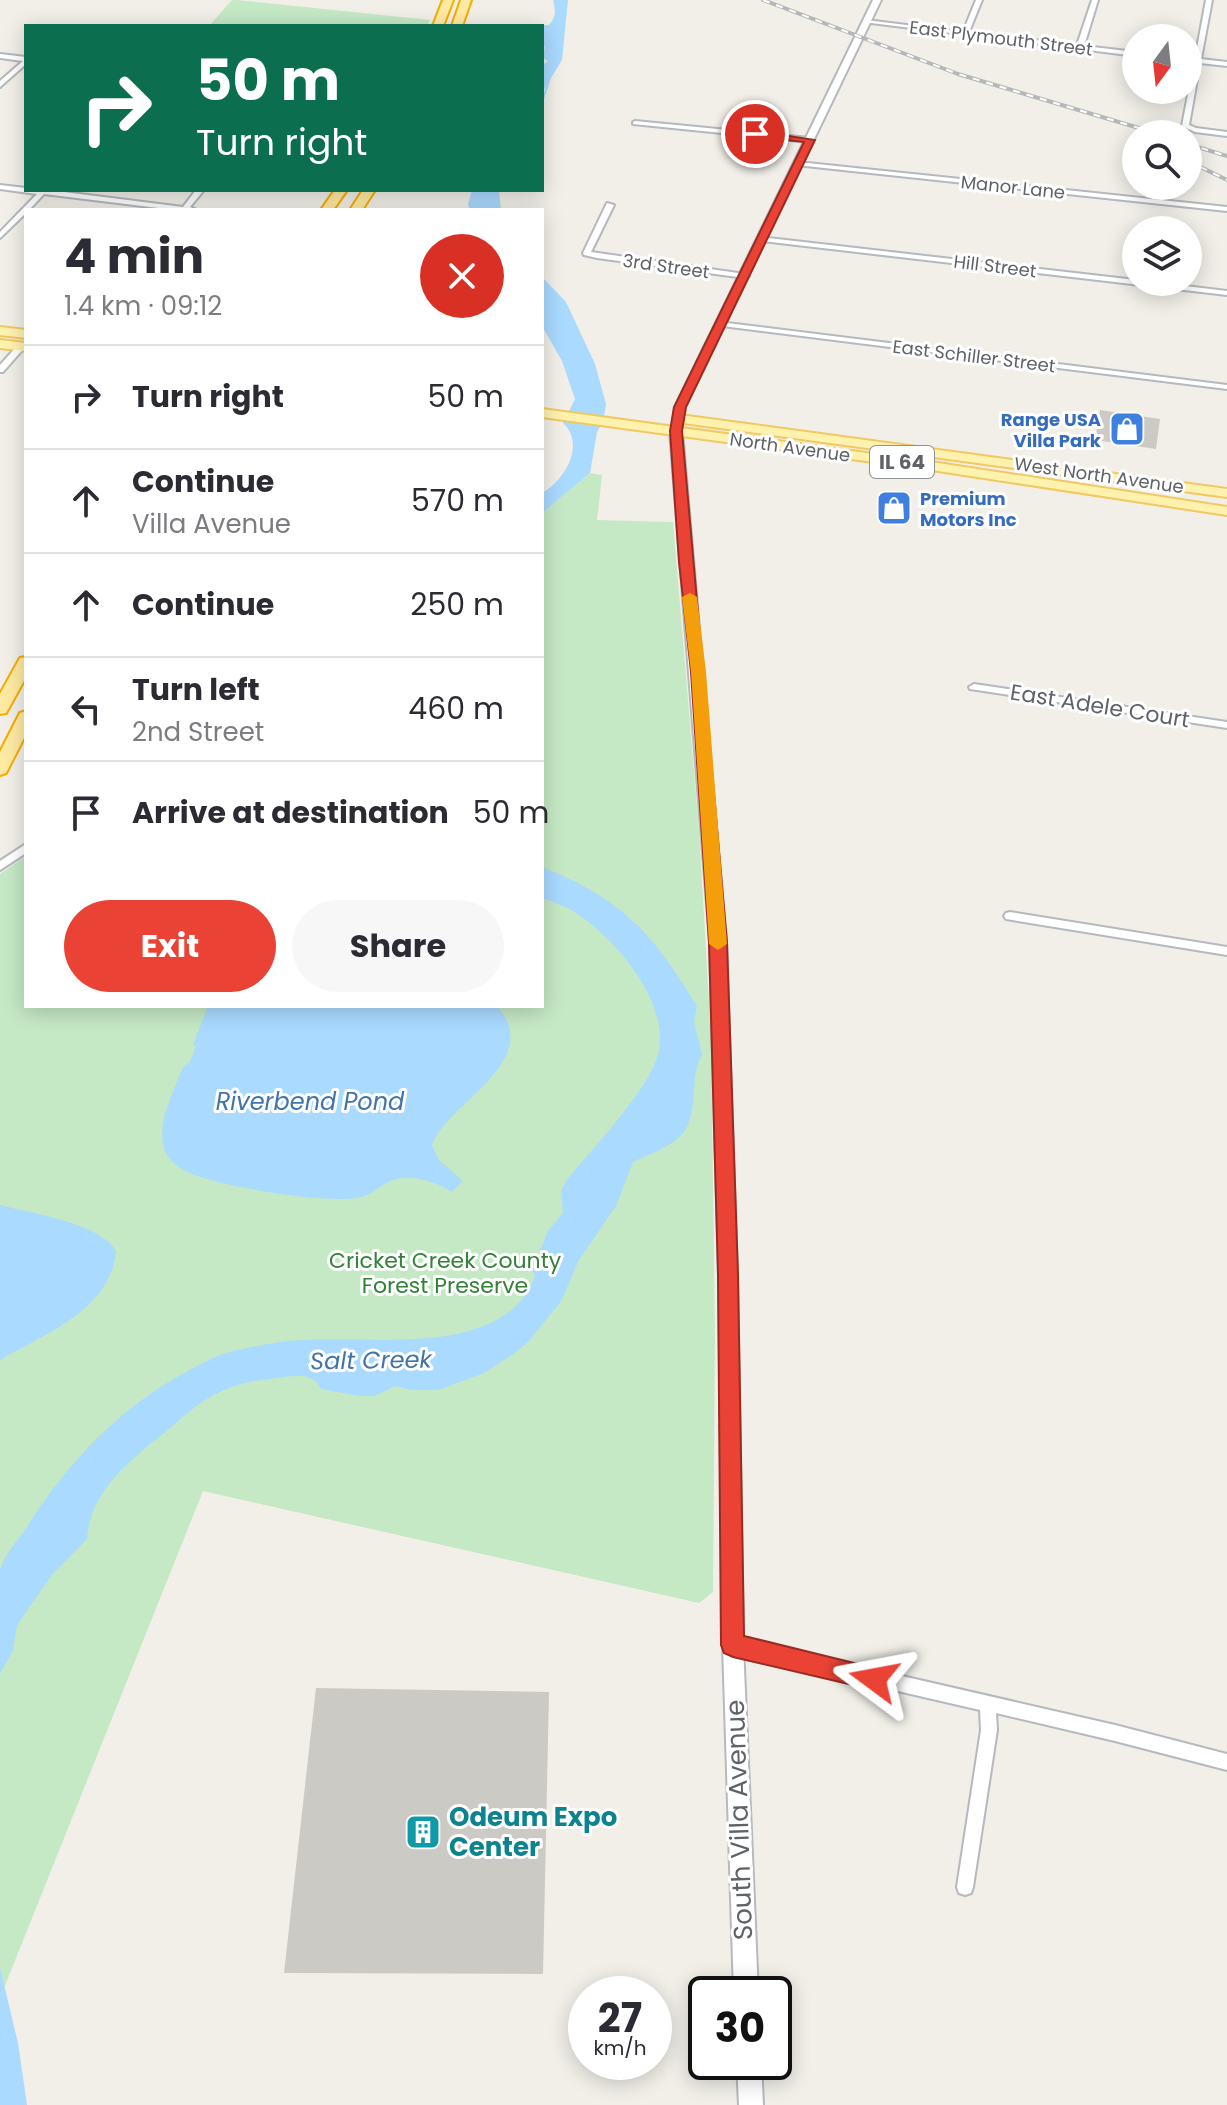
<!DOCTYPE html>
<meta charset="utf-8">
<style>
body{margin:0;font-family:Poppins,sans-serif;background:#f7f7f7;color:#2b2b33;height:100vh;display:flex;flex-direction:column;font-size:30px;white-space:nowrap}
*{box-sizing:border-box;margin:0}
p{font-size:26px;color:#7c7c81}
.icon{flex:none;width:44px;height:44px;fill:none;stroke:currentColor;stroke-width:2;stroke-linecap:round;stroke-linejoin:round}
.map{position:relative;flex:1;overflow:hidden}
.details{position:absolute;left:24px;top:208px;width:520px;height:800px;display:flex;flex-direction:column;background:#fff;border-radius:0px;box-shadow:0 4px 20px #0003}
.details>*{flex:none}
.banner{position:absolute;left:24px;top:24px;width:520px;height:168px;border-radius:0px;box-shadow:0 4px 20px #0003;background:#0b6e4f;color:#fff;overflow:hidden}
.needle{width:52px;rotate:195deg}
.tools{position:absolute;left:1122px;top:24px;display:grid;gap:16px}
.tools a{display:grid;place-items:center;width:80px;height:80px;border-radius:50%;background:#fff;box-shadow:0 4px 20px #0003;font-size:40px}
.speed{position:absolute;left:568px;top:1976px;display:flex;gap:16px;font-size:40px;font-weight:700;text-align:center}
.speed>*{display:grid;place-content:center;width:104px;height:104px;border-radius:50%;background:#fff;box-shadow:0 4px 20px #0003;line-height:1}
.speed small{font-size:20px;font-weight:400}
.speed .limit{border:4px solid #111;border-radius:12px;background:#fff;color:#111}
.pin{position:absolute;display:grid;place-items:center;width:68px;height:68px;color:#fff;margin:-34px;border:4px solid #fff;border-radius:50%;box-shadow:0 2px 8px #0007}
.me{position:absolute;width:88px;margin:-44px;rotate:283deg;stroke-linejoin:round;filter:drop-shadow(0 0 6px #0008)}
.turn{display:flex;align-items:center;gap:28px;height:168px;padding:0 40px;font-size:36px}
.turn .icon{width:104px;height:104px;stroke-width:2.5}
.turn b{display:block;font-size:56px;line-height:68px}
.round{display:grid;place-items:center;flex:none;width:84px;height:84px;border-radius:42px;background:#f7f7f7}
.headline{display:flex;align-items:center;justify-content:space-between;height:136px;padding:0 40px}
h1{font-size:48px;font-weight:700;line-height:60px}
.cta{display:flex;gap:16px;margin-top:auto;padding:16px 40px}
.cta a{flex:1;height:92px;border-radius:48px;background:#ea4335;color:#fff;font-size:32px;font-weight:700;line-height:92px;text-align:center}
.cta a+a{background:#f7f7f7;color:#2b2b33}
ul{padding:0;list-style:none}
li{display:flex;align-items:center;gap:24px;height:104px;padding:0 40px;border-top:2px solid #e1e1e2}
li div{flex:1}
li b{display:block;font-size:30px}
li em{font-style:normal}
.map>svg:first-child{display:block}
.green{fill:#c5e8c5}
.water{fill:#aadaff}
.lines{fill:none;stroke-linecap:round;stroke-linejoin:round}
.stream{stroke:#aadaff;stroke-width:2}
.building{fill:#cccac5}
.minor-casing{stroke:#b5b8bc;stroke-width:4}
.tertiary-casing{stroke:#b5b8bc;stroke-width:4}
.secondary-casing{stroke:#b6babf;stroke-width:4}
.primary-casing{stroke:#f2c960;stroke-width:4}
.trunk-casing{stroke:#f9ab00;stroke-width:4}
.minor{fill:#fff;fill-rule:evenodd}
.tertiary{fill:#fff;fill-rule:evenodd}
.secondary{fill:#fff;fill-rule:evenodd}
.primary{fill:#fff2af;fill-rule:evenodd}
.trunk{fill:#feeaa1;fill-rule:evenodd}
.rail-casing{stroke:#b6b7b8;stroke-width:4}
.rail{stroke:#fff;stroke-width:2;stroke-dasharray:7;stroke-linecap:butt}
.route{fill:#ea4335;stroke:#982c22;stroke-width:2}
.slow{fill:#f59e0b}
.labels{text-anchor:middle;dominant-baseline:central;stroke-width:6;stroke-linejoin:round;paint-order:stroke}
.far-street-label{font-size:18px;fill:#5f6368;stroke:#fff}
.far-shop-label{font-size:18px;font-weight:bold;fill:#366cbe;stroke:#fff;text-anchor:end}
.shield{fill:#fff;stroke:#8f9295;stroke-width:2}
.shield-label{font-size:20px;font-weight:bold;fill:#5f6368}
.street-label{font-size:22px;fill:#5f6368;stroke:#fff}
.park-label{font-size:22px;fill:#348238;stroke:#fff}
.water-label{font-size:24px;font-style:italic;fill:#4174aa;stroke:#fff}
.near-culture-label{font-size:26px;font-weight:bold;fill:#0d838f;stroke:#fff;text-anchor:start}
.near-street-label{font-size:26px;fill:#5f6368;stroke:#fff}
</style>
<div class="map">
<svg width="1227" height="2105" viewBox="0 0 1227 2105">
<rect width="100%" height="100%" fill="#f1efe8"/>
<g class="green">
<polygon points="232,0 236,0 430,20 427,26 209,26"/>
<polygon points="590,473 602,475 597,520 673,522 699,832 711,1036 715,1339 713,1592 699,1603 203,1491 0,1998 0,874 26,856 26,1006 542,1006 542,513"/>
</g>
<g class="water">
<path d="M553,0H568L562,60L542,93V65L548,61L543,58L545,46L542,50V26L532,25H549C556,16 556,13 553,0Z"/>
<polygon points="472,190 499,190 501,210 470,210 468,204"/>
<path d="M542,277L566,302L595,364L606,404L603,422L597,432L590,473L542,513V493C565,480 586,444 563,423L575,399L562,361L542,326Z"/>
<path d="M542,867C622,899 653,933 697,1006L694,1021L702,1055C687,1079 702,1118 678,1138C666,1149 647,1155 633,1162L616,1206L579,1260L561,1301L529,1341L512,1355L484,1373L438,1390H411L396,1386L374,1396H360L321,1389C314,1373 299,1375 284,1377C264,1380 243,1381 224,1390C203,1399 186,1414 169,1429C133,1458 90,1489 87,1539L52,1575L17,1625L13,1650L0,1674C0,1641 0,1604 0,1571C2,1558 17,1541 25,1530C64,1468 109,1418 172,1380C193,1368 214,1355 238,1350C259,1345 282,1341 304,1340C372,1335 502,1360 535,1277L532,1269L548,1231L563,1213L561,1190L567,1180C591,1150 653,1086 659,1050C668,1000 615,938 576,913C566,906 553,902 542,898Z"/>
<path d="M208,1006H497C546,1062 447,1102 432,1145L439,1160L463,1181L452,1192C436,1181 407,1172 388,1182C376,1189 370,1196 356,1198C320,1203 226,1187 192,1174C181,1170 168,1160 165,1150C155,1125 174,1091 183,1067L190,1062L196,1046L193,1045Z"/>
<path d="M0,1205C30,1213 101,1223 116,1251C111,1310 44,1334 0,1360Z"/>
<polygon points="0,1968 18,2043 27,2105 0,2105"/>
</g>
<g class="lines">
<polyline class="stream" points="542,102 550,78"/>
</g>
<g class="building">
<polygon points="1100,410 1160,419 1156,449 1095,440"/>
<polygon points="316,1688 549,1692 543,1974 284,1973"/>
</g>
<g class="lines">
<defs>
<g id="minor">
<polygon points="976,0 982,0 969,32 1077,45 1092,0 1098,0 1084,46 1136,52 1136,56 863,22 866,20 963,32"/>
<polygon points="1206,0 1212,0 1201,59 1227,62 1227,66 1200,63 1189,125 1196,128 1227,132 1227,136 1195,132 1182,126 1194,63 1188,62 1188,58 1195,59"/>
<polygon points="0,54 26,57 26,64 0,87 0,81 23,61 0,58"/>
<polygon points="635,121 810,138 813,140 810,142 633,124 633,122"/>
<polygon points="798,162 1227,207 1227,211 796,165 794,164"/>
<polygon points="0,185 26,188 26,190 48,190 183,207 196,190 204,190 190,207 197,210 175,210 44,194 29,210 26,210 26,213 0,238 0,232 37,194 0,189"/>
<polygon points="607,203 614,205 591,252 745,274 749,276 745,278 597,258 584,255 583,253"/>
<polygon points="759,237 1136,280 1136,282 1152,282 1227,291 1227,295 762,241 758,239"/>
<polygon points="719,322 1227,385 1227,389 722,326 718,324"/>
<polygon points="18,345 25,347 3,372 0,372 0,365"/>
<polygon points="974,684 1227,722 1227,728 970,689 969,687"/>
<polygon points="26,844 26,853 0,870 0,861"/>
<polygon points="1010,912 1227,947 1227,955 1006,919 1004,916 1006,913"/>
<polygon points="733,1637 1115,1725 1227,1754 1227,1770 1115,1741 996,1713 997,1730 973,1887 971,1893 965,1895 959,1893 957,1887 981,1730 980,1710 733,1653 728,1650 725,1645 728,1640"/>
</g>
<polygon id="tertiary" points="873,0 881,0 685,407 681,431 672,433 675,407"/>
<g id="secondary">
<polygon points="676,428 682,431 726,942 737,1275 743,1645 758,1994 734,1994 723,1645 719,1275 710,942 670,431"/>
<polygon points="737,2062 761,2062 763,2105 739,2105"/>
</g>
<g id="primary">
<polygon points="0,327 26,330 26,338 0,335"/>
<polygon points="0,340 26,343 26,351 0,348"/>
<polygon points="542,409 925,461 1227,507 1227,515 925,469 542,417"/>
<polygon points="680,415 1227,489 1227,497 676,422 674,419"/>
</g>
<g id="trunk">
<polygon points="443,0 453,0 443,26 433,26"/>
<polygon points="461,0 471,0 462,26 452,26"/>
<polygon points="335,190 347,190 333,210 321,210"/>
<polygon points="363,190 375,190 362,210 350,210"/>
<polygon points="26,657 26,677 6,713 0,714 0,694 20,658"/>
<polygon points="26,711 26,734 6,773 0,775 0,752 20,713"/>
</g>
</defs>
<use href="#minor" class="minor-casing"/>
<use href="#tertiary" class="tertiary-casing"/>
<use href="#secondary" class="secondary-casing"/>
<use href="#primary" class="primary-casing"/>
<use href="#trunk" class="trunk-casing"/>
<use href="#minor" class="minor"/>
<use href="#tertiary" class="tertiary"/>
<use href="#secondary" class="secondary"/>
<use href="#primary" class="primary"/>
<use href="#trunk" class="trunk"/>
<defs>
<g id="rail">
<polyline points="763,0 958,74 1159,134"/>
<polyline points="1188,144 1227,156"/>
<polyline points="1188,161 1227,180"/>
</g>
</defs>
<use href="#rail" class="rail-casing"/>
<use href="#rail" class="rail"/>
</g>
<polygon class="route" points="755,131 815,140 686,407 682,431 727,942 738,1275 744,1636 883,1670 886,1679 883,1687 874,1690 733,1657 724,1653 721,1645 718,1275 709,942 691,672 679,562 670,431 674,407 804,142 751,136 751,132"/>
<polygon class="slow" points="690,593 697,597 706,672 727,944 718,950 709,944 691,672 682,597"/>
<defs>
<symbol id="shop-square" viewBox="-11 -11 22 22"><rect x="-9" y="-9" width="18" height="18" rx="4" fill="#3f7fe0" stroke="#fff"/><path d="M-5-2.5h2.3a2.7 3.5 0 0 1 5.4 0H5L5.5 6h-11ZM-1.5-2.5h3a1.5 2.3 0 0 0-3 0Z" fill="#fff"/></symbol>
<symbol id="building-square" viewBox="-11 -11 22 22"><rect x="-9" y="-9" width="18" height="18" rx="4" fill="#0f9aa8" stroke="#fff"/><path d="M-4-6H4V6H1V3H-1V6H-4ZM-2.5-4.3h1.7v1.8h-1.7ZM.8-4.3h1.7v1.8H.8ZM-2.5-1h1.7V.8h-1.7ZM.8-1h1.7V.8H.8Z" fill="#fff"/></symbol>
</defs>
<g fill-rule="evenodd">
<use href="#shop-square" x="1107" y="409" width="40" height="40"/>
<use href="#shop-square" x="874" y="488" width="40" height="40"/>
<use href="#building-square" x="403" y="1812" width="40" height="40"/>
</g>
<g class="labels">
<g class="far-street-label">
<text transform="translate(1001 38) rotate(7)">East Plymouth Street</text>
<text transform="translate(1013 187) rotate(6)">Manor Lane</text>
<text transform="translate(666 266) rotate(8)">3rd Street</text>
<text transform="translate(995 266) rotate(7)">Hill Street</text>
<text transform="translate(974 356) rotate(7)">East Schiller Street</text>
<text transform="translate(790 447) rotate(8)">North Avenue</text>
<text transform="translate(1099 475) rotate(8)">West North Avenue</text>
</g>
<g class="far-shop-label">
<text x="1101" y="419">Range USA<tspan x="1101" dy="21">Villa Park</tspan></text>
<text x="920" y="498" text-anchor="start">Premium<tspan x="920" dy="21">Motors Inc</tspan></text>
</g>
<rect class="shield" x="870" y="446" width="64" height="32" rx="6"/>
<g class="shield-label">
<text x="902" y="462">IL 64</text>
</g>
<g class="street-label">
<text transform="translate(1100 706) rotate(9)">East Adele Court</text>
</g>
<g class="park-label">
<text x="445" y="1260">Cricket Creek County<tspan x="445" dy="25">Forest Preserve</tspan></text>
</g>
<g class="water-label">
<text x="310" y="1101">Riverbend Pond</text>
<text transform="translate(371 1360) rotate(-1)">Salt Creek</text>
</g>
<g class="near-culture-label">
<text x="449" y="1817">Odeum Expo<tspan x="449" dy="30">Center</tspan></text>
</g>
<g class="near-street-label">
<text transform="translate(739 1820) rotate(-92)">South Villa Avenue</text>
</g>
</g>
</svg>
<div class="tools">
<a><svg class="needle" viewBox="-14 -14 28 28"><path d="M0-13l5 13h-10z" fill="#e53935"/><path d="M0 13l5-13h-10z" fill="#7c7c81"/></svg></a>
<a><svg class="icon" aria-label="search" viewBox="0 0 24 24"><circle cx="10" cy="10" r="6"/><path d="M15 15l6 6"/></svg></a>
<a><svg class="icon" aria-label="layers" viewBox="0 0 24 24"><path d="M12 4l9 5-9 5-9-5zM3 14l9 5 9-5"/></svg></a>
</div>
<div class="speed"><div>27<small>km/h</small></div><div class="limit">30</div></div>
<div class="pin" style="left:755px;top:134px;background:#d93025"><svg class="icon" aria-label="arrive" viewBox="0 0 24 24"><path d="M6 21V4h12l-3 4 3 4H6"/></svg></div>
<svg class="me" style="left:874px;top:1679px" viewBox="-20 -20 40 40"><path d="M0-17L14 15 0 8-14 15z" fill="#ea4335" stroke="#fff" stroke-width="4"/></svg>
<div class="banner">
<div class="turn"><svg class="icon" aria-label="right" viewBox="0 0 24 24"><path d="M7 20v-9h11M14 6l5 5-5 5"/></svg><div><b>50 m</b>Turn right</div></div>
</div>
<section class="details">
<div class="headline"><div><h1>4 min</h1><p>1.4 km · 09:12</p></div><a class="round" style="background:#d93025;color:#fff"><svg class="icon" aria-label="close" viewBox="0 0 24 24"><path d="M6 6l12 12M18 6L6 18"/></svg></a></div>
<ul>
<li><svg class="icon" aria-label="right" viewBox="0 0 24 24"><path d="M7 20v-9h11M14 6l5 5-5 5"/></svg><div><b>Turn right</b></div><em>50 m</em></li>
<li><svg class="icon" aria-label="ahead" viewBox="0 0 24 24"><path d="M12 20V5M6 11l6-6 6 6"/></svg><div><b>Continue</b><p>Villa Avenue</p></div><em>570 m</em></li>
<li><svg class="icon" aria-label="ahead" viewBox="0 0 24 24"><path d="M12 20V5M6 11l6-6 6 6"/></svg><div><b>Continue</b></div><em>250 m</em></li>
<li><svg class="icon" aria-label="left" viewBox="0 0 24 24"><path d="M17 20v-9H6M10 6l-5 5 5 5"/></svg><div><b>Turn left</b><p>2nd Street</p></div><em>460 m</em></li>
<li><svg class="icon" aria-label="arrive" viewBox="0 0 24 24"><path d="M6 21V4h12l-3 4 3 4H6"/></svg><div><b>Arrive at destination</b></div><em>50 m</em></li>
</ul>
<div class="cta"><a>Exit</a><a>Share</a></div>
</section>
</div>
